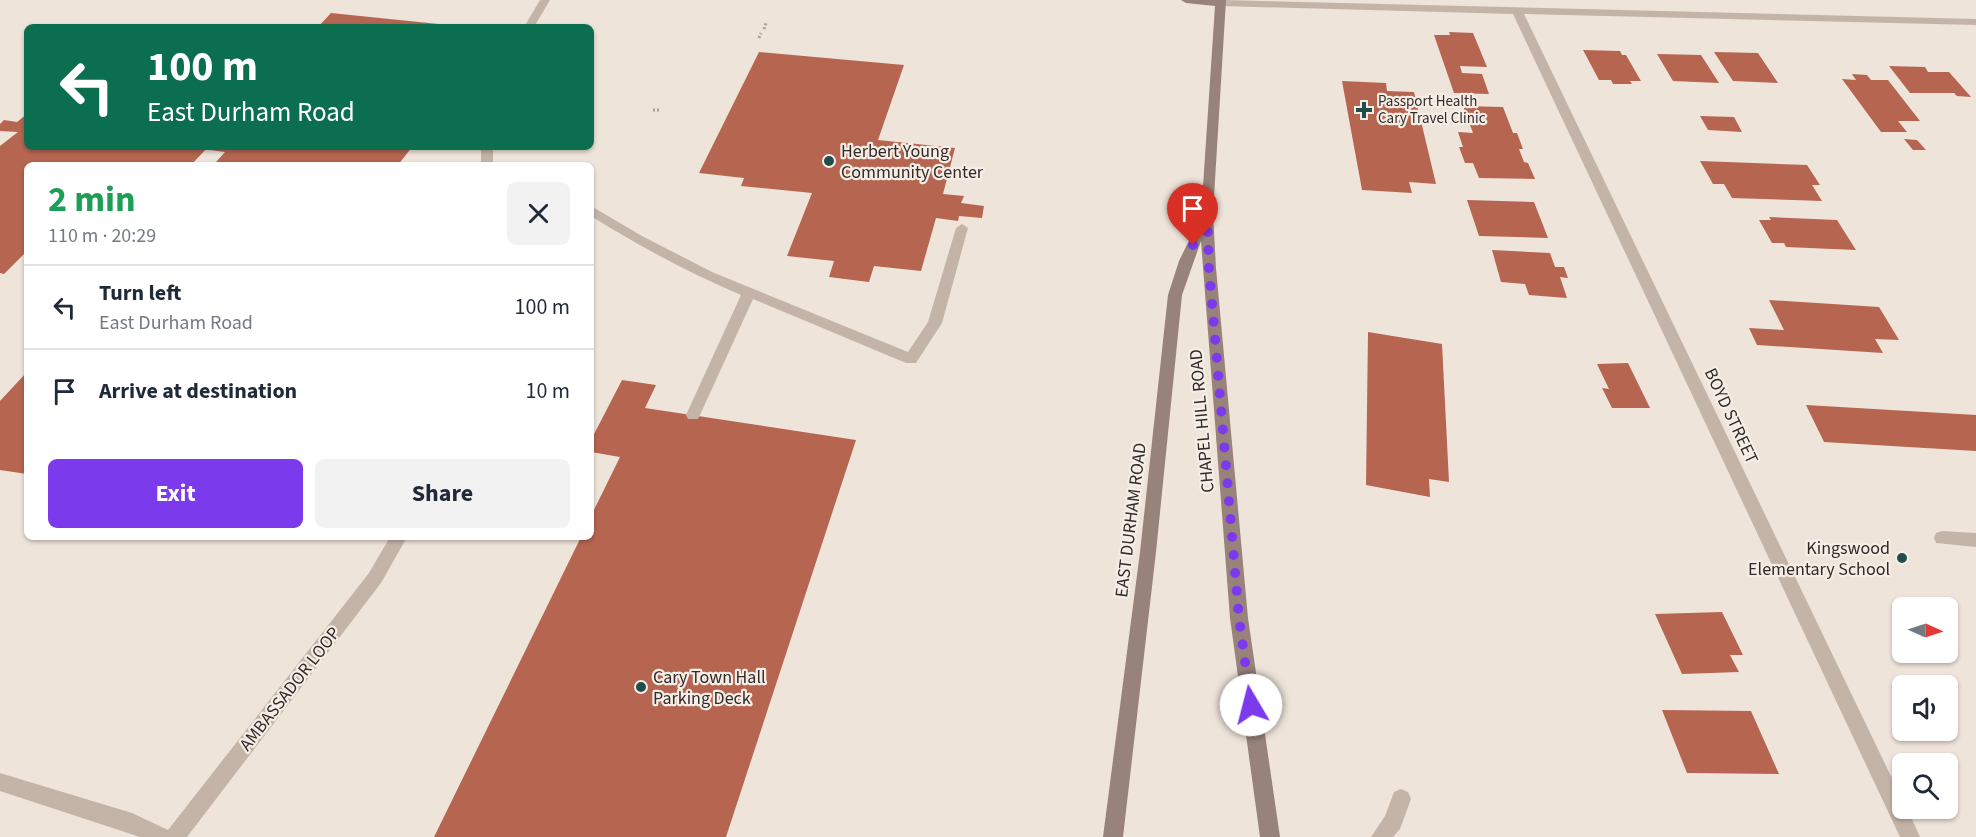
<!DOCTYPE html>
<meta charset="utf-8">
<style>
body{margin:0;font-family:"Source Sans 3",sans-serif;background:#f2f2f3;color:#1f2937;height:100vh;display:flex;flex-direction:column;font-size:22px;white-space:nowrap}
*{box-sizing:border-box;margin:0}
p{font-size:20px;color:#747a83}
.icon{flex:none;width:33px;height:33px;fill:none;stroke:currentColor;stroke-width:2;stroke-linecap:round;stroke-linejoin:round}
.map{position:relative;flex:1;overflow:hidden}
.drawer{position:absolute;left:24px;top:162px;width:570px;height:378px;display:flex;flex-direction:column;background:#fff;border-radius:9px;box-shadow:0 2px 4px #0004}
.drawer>*{flex:none}
.banner{position:absolute;left:24px;top:24px;width:570px;height:126px;border-radius:9px;box-shadow:0 2px 4px #0004;background:#0b6e4f;color:#fff;overflow:hidden}
.needle{width:39px;rotate:93deg}
.tools{position:absolute;left:1892px;top:597px;display:grid;gap:12px}
.tools a{display:grid;place-items:center;width:66px;height:66px;border-radius:9px;background:#fff;box-shadow:0 2px 4px #0004;font-size:30px}
.pin{position:absolute;display:grid;place-items:center;width:51px;height:51px;color:#fff;margin:-62px -26px;border-radius:50% 50% 50% 0;rotate:-45deg;box-shadow:0 0 6px #0007}
.pin .icon{rotate:45deg}
.me{position:absolute;width:66px;margin:-33px;rotate:352deg;stroke-linejoin:round;filter:drop-shadow(0 0 4px #0008)}
.turn{display:flex;align-items:center;gap:21px;height:126px;padding:0 24px;font-size:27px}
.turn .icon{width:78px;height:78px;stroke-width:2.5}
.turn b{display:block;font-size:42px;line-height:51px}
.round{display:grid;place-items:center;flex:none;width:63px;height:63px;border-radius:9px;background:#f2f2f3}
.overview{display:flex;align-items:center;justify-content:space-between;height:102px;padding:0 24px}
h1{font-size:36px;font-weight:700;line-height:45px;color:#1e9e55}
.primary-button{display:flex;gap:12px;margin-top:auto;padding:12px 24px}
.primary-button a{flex:1;height:69px;border-radius:9px;background:#7c3aed;color:#fff;font-size:24px;font-weight:700;line-height:69px;text-align:center}
.primary-button a+a{background:#f2f2f3;color:#1f2937}
ul{padding:0;list-style:none}
li{display:flex;align-items:center;gap:18px;height:84px;padding:0 24px;border-top:2px solid #e0e1e3}
li div{flex:1}
li b{display:block;font-size:22px}
li em{font-style:normal}
.map>svg:first-child{display:block}
.building{fill:#b66551}
.lines{fill:none;stroke-linecap:round;stroke-linejoin:round}
.path{stroke:#af9e93;stroke-width:3;stroke-dasharray:2 2;stroke-linecap:butt}
.lane{fill:#c4b4a8;fill-rule:evenodd}
.street{fill:#c4b4a8;fill-rule:evenodd}
.secondary{fill:#97837a;fill-rule:evenodd}
.route{stroke:#7c3aed;stroke-width:10;stroke-dasharray:0 18}
.poi-dot{fill:#224d4e;stroke:#f6eee6;stroke-width:2}
.labels{text-anchor:middle;dominant-baseline:central;stroke-width:4.5;stroke-linejoin:round;paint-order:stroke}
.far-poi-label{font-size:15px;fill:#322a27;stroke:#f6eee6;text-anchor:start}
.poi-label{font-size:18px;fill:#322a27;stroke:#f6eee6;text-anchor:start}
.street-label{font-size:18px;fill:#322a27;stroke:#f6eee6}
</style>
<div class="map">
<svg width="1976" height="837" viewBox="0 0 1976 837">
<rect width="100%" height="100%" fill="#eee4da"/>
<g class="building">
<polygon points="331,13 448,25 446,27 318,27"/>
<polygon points="1449,32 1473,33 1487,67 1460,66 1462,73 1482,74 1489,94 1454,93 1434,35 1450,35"/>
<polygon points="1583,50 1620,51 1622,55 1626,55 1641,81 1630,81 1632,84 1613,84 1611,80 1599,80"/>
<polygon points="759,52 904,65 878,140 955,148 943,194 964,196 961,203 984,206 982,218 959,216 958,221 936,218 921,271 874,266 869,282 829,277 834,261 787,256 812,193 741,186 744,178 699,173"/>
<polygon points="1714,52 1758,53 1778,83 1733,81"/>
<polygon points="1657,54 1701,55 1719,83 1673,81"/>
<polygon points="1889,66 1925,67 1928,72 1949,72 1971,97 1957,96 1954,93 1910,93"/>
<polygon points="1852,74 1867,75 1871,80 1888,80 1920,121 1898,121 1907,132 1881,132 1842,79 1856,80"/>
<polygon points="1342,81 1386,83 1387,91 1414,92 1436,184 1409,182 1412,193 1362,190"/>
<polygon points="1463,106 1503,107 1513,133 1517,133 1523,149 1519,149 1524,162 1528,163 1535,179 1479,178 1473,163 1465,163 1459,147 1463,147 1458,132 1473,133"/>
<polygon points="27,114 27,147 208,147 191,165 27,165 27,251 4,274 0,273 0,146 18,132 0,131 0,124 4,120 17,122"/>
<polygon points="1700,116 1734,117 1742,132 1708,130"/>
<polygon points="1904,139 1917,140 1926,150 1913,150"/>
<polygon points="213,147 412,147 398,165 243,165 216,162 225,152 210,150"/>
<polygon points="1700,161 1807,165 1820,185 1812,185 1822,201 1732,198 1724,184 1713,184"/>
<polygon points="1467,200 1534,202 1548,238 1479,236"/>
<polygon points="1769,217 1837,220 1856,250 1786,247 1784,243 1772,243 1759,220 1771,220"/>
<polygon points="1492,250 1550,253 1555,267 1564,267 1568,278 1560,277 1567,298 1529,295 1525,284 1501,282"/>
<polygon points="1769,300 1879,307 1899,340 1875,339 1883,353 1757,345 1749,328 1784,330"/>
<polygon points="1368,332 1442,344 1449,482 1429,479 1430,497 1366,485"/>
<polygon points="1628,363 1650,408 1612,408 1602,388 1609,389 1597,364"/>
<polygon points="27,372 27,474 0,470 0,401"/>
<polygon points="622,380 656,385 645,408 856,440 726,837 434,837 581,537 591,537 591,516 620,457 591,452 591,440"/>
<polygon points="1806,405 1976,415 1976,451 1824,442"/>
<polygon points="1722,612 1743,655 1730,655 1739,672 1682,674 1655,614"/>
<polygon points="1662,710 1751,711 1779,774 1687,773"/>
</g>
<g class="lines">
<g class="path">
<polyline points="764,29 766,23"/>
<polyline points="759,38 761,33"/>
<polyline points="653,110 661,110"/>
</g>
<g class="lane">
<path d="M591,206L642,236L712,272L908,352L928,322L956,228L962,224L968,228L942,323L916,363H906L753,299L700,415L698,419H688L686,415L741,295C689,273 639,246 591,216Z"/>
<polygon points="1942,531 1976,533 1976,547 1936,543 1934,538 1936,533"/>
<polygon points="1401,789 1408,792 1411,799 1400,829 1393,837 1371,837 1385,816 1394,792"/>
</g>
<g class="street">
<polygon points="540,0 550,0 534,27 524,27"/>
<polygon points="1225,0 1976,19 1976,25 1524,14 1902,799 1902,808 1907,808 1920,837 1900,837 1513,14 1220,6 1215,3"/>
<rect x="481" y="147" width="12" height="18"/>
<polygon points="390,537 407,537 381,583 187,837 140,837 0,791 0,773 132,813 168,830 369,573"/>
</g>
<polygon class="secondary" points="1181,0 1226,0 1213,213 1216,268 1248,618 1280,837 1260,837 1230,618 1201,241 1182,295 1156,552 1123,837 1103,837 1140,552 1168,295 1179,261 1201,216 1215,6 1186,3"/>
</g>
<g class="lines">
<polyline class="route" points="1193,245 1207,213 1209,268 1239,618 1251,705"/>
</g>
<g class="poi-dot">
<path d="M1361 101h6v6h6v6h-6v6h-6v-6h-6v-6h6z"/>
<circle cx="829" cy="161" r="6"/>
<circle cx="1902" cy="558" r="6"/>
<circle cx="641" cy="687" r="6"/>
</g>
<g class="labels">
<g class="far-poi-label">
<text x="1378" y="101">Passport Health<tspan x="1378" dy="17">Cary Travel Clinic</tspan></text>
</g>
<g class="poi-label">
<text x="841" y="151">Herbert Young<tspan x="841" dy="21">Community Center</tspan></text>
<text x="1890" y="548" text-anchor="end">Kingswood<tspan x="1890" dy="21">Elementary School</tspan></text>
<text x="653" y="677">Cary Town Hall<tspan x="653" dy="21">Parking Deck</tspan></text>
</g>
<g class="street-label">
<text transform="translate(1731 416) rotate(65)">BOYD STREET</text>
<text transform="translate(1202 421) rotate(-95)">CHAPEL HILL ROAD</text>
<text transform="translate(1131 520) rotate(-83)">EAST DURHAM ROAD</text>
<text transform="translate(290 689) rotate(-52)">AMBASSADOR LOOP</text>
</g>
</g>
</svg>
<div class="tools">
<a><svg class="needle" viewBox="-14 -14 28 28"><path d="M0-13l5 13h-10z" fill="#e53935"/><path d="M0 13l5-13h-10z" fill="#747a83"/></svg></a>
<a><svg class="icon" aria-label="sound" viewBox="0 0 24 24"><path d="M4 9h4l5-4v14l-5-4H4zM17 9q2 3 0 6"/></svg></a>
<a><svg class="icon" aria-label="search" viewBox="0 0 24 24"><circle cx="10" cy="10" r="6"/><path d="M15 15l6 6"/></svg></a>
</div>
<div class="pin" style="left:1193px;top:245px;background:#d93025"><svg class="icon" aria-label="arrive" viewBox="0 0 24 24"><path d="M6 21V4h12l-3 4 3 4H6"/></svg></div>
<svg class="me" style="left:1251px;top:705px" viewBox="-20 -20 40 40"><circle r="19" fill="#fff"/><path d="M0-13L10 11 0 6-10 11z" fill="#7c3aed"/></svg>
<div class="banner">
<div class="turn"><svg class="icon" aria-label="left" viewBox="0 0 24 24"><path d="M17 20v-9H6M10 6l-5 5 5 5"/></svg><div><b>100 m</b>East Durham Road</div></div>
</div>
<section class="drawer">
<div class="overview"><div><h1>2 min</h1><p>110 m · 20:29</p></div><a class="round"><svg class="icon" aria-label="close" viewBox="0 0 24 24"><path d="M6 6l12 12M18 6L6 18"/></svg></a></div>
<ul>
<li><svg class="icon" aria-label="left" viewBox="0 0 24 24"><path d="M17 20v-9H6M10 6l-5 5 5 5"/></svg><div><b>Turn left</b><p>East Durham Road</p></div><em>100 m</em></li>
<li><svg class="icon" aria-label="arrive" viewBox="0 0 24 24"><path d="M6 21V4h12l-3 4 3 4H6"/></svg><div><b>Arrive at destination</b></div><em>10 m</em></li>
</ul>
<div class="primary-button"><a>Exit</a><a>Share</a></div>
</section>
</div>
